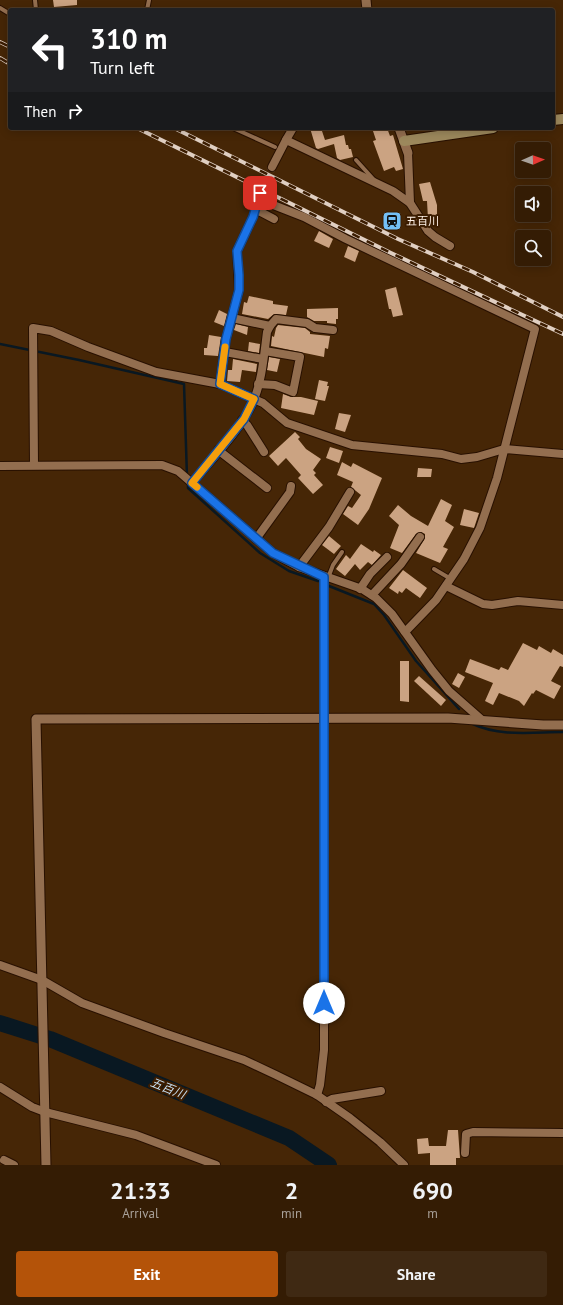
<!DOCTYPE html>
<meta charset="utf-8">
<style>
body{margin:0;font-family:"PT Sans","Noto Sans JP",sans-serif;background:#3f2913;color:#f1f3f6;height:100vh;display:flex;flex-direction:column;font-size:15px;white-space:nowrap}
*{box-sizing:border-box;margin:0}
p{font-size:13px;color:#a9a19a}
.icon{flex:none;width:22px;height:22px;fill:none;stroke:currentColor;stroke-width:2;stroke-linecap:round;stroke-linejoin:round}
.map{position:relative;height:1165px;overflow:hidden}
.sheet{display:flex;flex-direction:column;background:#341c04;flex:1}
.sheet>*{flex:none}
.guide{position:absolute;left:8px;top:8px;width:547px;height:122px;border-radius:4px;box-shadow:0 2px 10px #0003,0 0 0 1px #4e3a26;background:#202124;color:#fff;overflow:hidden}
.needle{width:26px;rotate:88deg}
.tools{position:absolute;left:515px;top:142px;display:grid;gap:8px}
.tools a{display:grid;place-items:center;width:36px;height:36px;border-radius:4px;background:#341c04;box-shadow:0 2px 10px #0003,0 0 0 1px #4e3a26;font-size:20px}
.pin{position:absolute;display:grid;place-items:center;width:34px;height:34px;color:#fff;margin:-17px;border-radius:8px;box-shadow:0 2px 6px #0006}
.me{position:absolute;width:44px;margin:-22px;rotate:0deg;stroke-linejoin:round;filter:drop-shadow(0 0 3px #0008)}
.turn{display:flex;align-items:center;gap:14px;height:84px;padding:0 16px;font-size:18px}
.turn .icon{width:52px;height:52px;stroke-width:2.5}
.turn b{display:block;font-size:28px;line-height:34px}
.then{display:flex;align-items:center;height:38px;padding:0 16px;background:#0003;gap:8px;font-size:15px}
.eta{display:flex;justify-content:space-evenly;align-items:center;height:68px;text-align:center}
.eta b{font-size:24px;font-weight:600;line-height:28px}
.action{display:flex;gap:8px;margin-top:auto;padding:8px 16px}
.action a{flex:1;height:46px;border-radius:4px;background:#b45309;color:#fff;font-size:16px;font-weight:600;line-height:46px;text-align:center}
.action a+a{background:#3f2913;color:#f1f3f6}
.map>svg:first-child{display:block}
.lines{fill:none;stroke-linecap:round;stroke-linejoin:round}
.stream{stroke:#091822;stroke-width:2.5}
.river{stroke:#091822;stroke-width:16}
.building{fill:#cba382}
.minor-tunnel{stroke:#624428;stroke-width:8;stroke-dasharray:8 4;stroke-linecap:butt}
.service-casing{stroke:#281000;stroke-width:6}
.minor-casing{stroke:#281000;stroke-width:10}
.tertiary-casing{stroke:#281000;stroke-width:11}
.secondary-casing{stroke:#281000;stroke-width:12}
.service{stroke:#936e4f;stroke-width:4}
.minor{stroke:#936e4f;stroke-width:8}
.tertiary{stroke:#936e4f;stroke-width:9}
.secondary{stroke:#9c885c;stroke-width:10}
.rail-casing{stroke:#e0cfc2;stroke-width:4}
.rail{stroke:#3b1c00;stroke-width:2.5;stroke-dasharray:8;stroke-linecap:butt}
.route-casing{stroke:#114b97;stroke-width:10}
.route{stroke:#1a73e8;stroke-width:7}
.slow{stroke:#f59e0b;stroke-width:7}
.labels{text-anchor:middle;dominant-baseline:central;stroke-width:4;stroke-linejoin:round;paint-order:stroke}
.poi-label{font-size:11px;fill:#fef1e7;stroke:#3b1c00;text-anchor:start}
.water-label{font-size:12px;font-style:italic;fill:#c6ddef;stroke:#3b1c00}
</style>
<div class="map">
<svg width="563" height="1165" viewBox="0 0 563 1165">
<rect width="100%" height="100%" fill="#462606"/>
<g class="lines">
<g class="stream">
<polyline points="0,344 79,360 184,384 187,477"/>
<polyline points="188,482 188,488 260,553 289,571 318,581"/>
<polyline points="329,586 374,604 384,615 416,661 459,709"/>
<path d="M473,724C500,737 534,732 563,732"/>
</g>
<polyline class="river" points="0,1023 50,1039 289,1138 329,1165"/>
</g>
<g class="building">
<polygon points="53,0 77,0 77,5 54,7"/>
<polygon points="310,128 321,128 325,140 344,135 346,145 348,145 349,149 351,149 353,157 340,160 337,158 334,144 318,149 316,148"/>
<polygon points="372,128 387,128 390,136 393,135 403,169 396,171 394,167 384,171 373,141 376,140"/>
<polygon points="430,182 437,205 437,218 428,219 427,201 423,201 419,184"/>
<polygon points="319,231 333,239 329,248 314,241"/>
<polygon points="348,246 359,251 355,262 344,257"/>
<polygon points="396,287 403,315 393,317 391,309 389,309 385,290"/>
<polygon points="249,296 273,301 273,304 288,306 286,315 274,314 268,319 242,314 244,302 247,303"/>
<polygon points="338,308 338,319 336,319 336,324 327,323 327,321 314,321 307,317 307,309"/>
<polygon points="219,310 227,314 224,326 214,322"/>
<polygon points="236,324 248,327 247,335 234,330"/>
<polygon points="278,325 305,328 310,332 310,334 330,336 328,349 325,348 324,357 271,346 272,336 274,337 276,328"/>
<polygon points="209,335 221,337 218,356 204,355 204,348 207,348"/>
<polygon points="249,342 260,344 259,353 248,351"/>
<polygon points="269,357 280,359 277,372 267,370"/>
<polygon points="233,359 257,364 256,372 242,370 240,382 227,381 228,370 232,370"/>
<polygon points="319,380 328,382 327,386 329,386 325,401 315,399"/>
<polygon points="283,394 291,397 301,397 318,401 314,415 281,408"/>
<polygon points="339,413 351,415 345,432 335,429"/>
<polygon points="295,432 300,437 298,439 306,449 321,459 313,470 316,473 314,475 323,485 313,494 298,478 301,475 286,458 278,466 269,456"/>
<polygon points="330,447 343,451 339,463 326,458"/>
<polygon points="342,462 351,467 353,463 382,478 369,509 358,525 343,514 348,506 352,508 361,495 351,487 353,482 337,475"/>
<polygon points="418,468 432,469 431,477 417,477"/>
<polygon points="441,499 452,505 445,521 454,527 443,547 448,549 440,563 416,553 425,538 425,534 421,532 416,534 402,553 390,548 399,525 389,516 398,505 411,516 428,526"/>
<polygon points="464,509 479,513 474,528 460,525"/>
<polygon points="329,536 341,546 334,554 322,545"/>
<polygon points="361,544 373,552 374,550 381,555 372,565 368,562 360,570 355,564 345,576 336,569 346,555 350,559"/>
<polygon points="403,570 427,588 420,598 406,588 402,593 399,591 398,594 389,588"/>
<polygon points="523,643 537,650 539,646 551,653 553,649 563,655 563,667 560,666 551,681 561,686 554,699 536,690 533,694 532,693 524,706 519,701 499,693 493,705 485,701 493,683 465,672 470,659 499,670 501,667 508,670"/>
<polygon points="400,661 409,661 409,702 400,701"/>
<polygon points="458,673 465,677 459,688 452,684"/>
<polygon points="419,676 446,700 441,706 414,681"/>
<polygon points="448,1130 458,1130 460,1158 456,1158 456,1165 430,1165 430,1153 418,1154 417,1139 428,1138 429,1146 446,1146"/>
</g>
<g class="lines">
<polyline class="minor-tunnel" points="261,193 272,167"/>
<defs>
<g id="service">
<polyline points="35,0 36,10"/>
<polyline points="0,8 10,14"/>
<polyline points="147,10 149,0"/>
<polyline points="233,128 275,147"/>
<polyline points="356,160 375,181"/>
<polyline points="434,569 451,579"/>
<polyline points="328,578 333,565 342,552"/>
</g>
<g id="minor">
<polyline points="293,128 286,140 393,191 410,203"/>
<polyline points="408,153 410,203 428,231 435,237 450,246"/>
<polyline points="272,167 286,140"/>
<polyline points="261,193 253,217 237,251 239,290 226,339 220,384 263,403 287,423 352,445 442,454 461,459 477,457 504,449 563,454"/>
<polyline points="258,199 304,217 346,239 535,329 497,478 480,528 464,559 436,600 405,632"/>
<polyline points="255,209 274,219"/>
<polyline points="232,318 270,326"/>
<polyline points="225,352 263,359"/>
<polyline points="258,384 275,385 293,392 300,357 265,351"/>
<polyline points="242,420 247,425 264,452"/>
<polyline points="218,450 267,488"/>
<polyline points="34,465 33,328 51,331 88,347 156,372 220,384"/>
<polyline points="0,466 162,465 178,471 273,553 299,567 362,589 376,598 392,614 432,670 449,691 482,720"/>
<path d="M192,483C210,461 241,429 252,404C262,383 264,355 267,332L270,326L276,319L307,323L315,328L333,330"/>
<polyline points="256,539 290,492 291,486"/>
<polyline points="299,567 329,527 350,492"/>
<polyline points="446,586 483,604 492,605 518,601 563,605"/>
<polyline points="360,589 370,574 387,557"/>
<polyline points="372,595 401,564 420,537"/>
<polyline points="0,965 42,980 82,1003 164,1033 244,1060 276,1075 317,1095 350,1118 380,1142 404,1165"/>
<polyline points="0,1087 32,1107 45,1112 136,1135 216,1165"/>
<polyline points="317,1095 320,1085 324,1050 324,577"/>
<polyline points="326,1102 332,1099 381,1091"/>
<polyline points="465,1153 466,1134 473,1132 563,1133"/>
<polyline points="4,1160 14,1165"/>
</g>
<g id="tertiary">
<polyline points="366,0 367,10"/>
<polyline points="399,128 408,153"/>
<polyline points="46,1165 36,719 448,718 543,725 563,725"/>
</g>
<g id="secondary">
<polyline points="553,120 563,119"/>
<polyline points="404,141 493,128"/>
</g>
</defs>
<use href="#service" class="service-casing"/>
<use href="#minor" class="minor-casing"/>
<use href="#tertiary" class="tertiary-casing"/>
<use href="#secondary" class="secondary-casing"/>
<use href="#service" class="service"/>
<use href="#minor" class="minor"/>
<use href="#tertiary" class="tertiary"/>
<use href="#secondary" class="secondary"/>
<defs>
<g id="rail">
<polyline points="0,42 10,47"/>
<polyline points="0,58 10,64"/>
<polyline points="137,128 391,253 563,334"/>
<polyline points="174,128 398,239 473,272 563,317"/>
</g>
</defs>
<use href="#rail" class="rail-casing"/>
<use href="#rail" class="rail"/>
</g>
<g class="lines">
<defs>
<polyline id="route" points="260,193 253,217 237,251 239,275 239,290 226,339 220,384 254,399 244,419 192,483 273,553 324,577 324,1003"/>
</defs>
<use href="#route" class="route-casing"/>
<use href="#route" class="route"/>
<polyline class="slow" points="197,487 192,483 244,419 254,399 220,384 225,347"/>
</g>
<defs>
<symbol id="station-square" viewBox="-11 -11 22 22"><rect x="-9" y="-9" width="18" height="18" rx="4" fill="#74c0f6" stroke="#3b1c00"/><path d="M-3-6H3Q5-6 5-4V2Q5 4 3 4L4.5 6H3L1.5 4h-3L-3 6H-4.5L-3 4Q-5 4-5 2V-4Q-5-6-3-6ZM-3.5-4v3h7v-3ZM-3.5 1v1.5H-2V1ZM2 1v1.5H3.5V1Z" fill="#111"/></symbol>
</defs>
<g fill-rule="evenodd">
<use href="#station-square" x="381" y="210" width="22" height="22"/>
</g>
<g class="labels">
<g class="poi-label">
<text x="406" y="221">五百川</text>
</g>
<g class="water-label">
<text transform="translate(168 1088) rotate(22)">五百川</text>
</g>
</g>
</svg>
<div class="tools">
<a><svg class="needle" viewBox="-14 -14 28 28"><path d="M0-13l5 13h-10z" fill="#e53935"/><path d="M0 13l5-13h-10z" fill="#a9a19a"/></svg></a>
<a><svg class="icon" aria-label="sound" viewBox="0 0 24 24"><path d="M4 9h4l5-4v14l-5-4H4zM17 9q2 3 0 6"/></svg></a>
<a><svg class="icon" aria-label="search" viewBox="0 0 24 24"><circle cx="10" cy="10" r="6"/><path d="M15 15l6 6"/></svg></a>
</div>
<div class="pin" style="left:260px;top:193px;background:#d93025"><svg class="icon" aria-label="arrive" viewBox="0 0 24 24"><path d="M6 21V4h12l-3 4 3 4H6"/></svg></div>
<svg class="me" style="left:324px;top:1003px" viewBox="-20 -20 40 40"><circle r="19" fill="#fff"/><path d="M0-13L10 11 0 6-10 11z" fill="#1a73e8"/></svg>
<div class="guide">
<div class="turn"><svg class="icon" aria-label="left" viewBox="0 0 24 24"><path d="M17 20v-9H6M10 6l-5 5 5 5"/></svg><div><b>310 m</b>Turn left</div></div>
<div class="then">Then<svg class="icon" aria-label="right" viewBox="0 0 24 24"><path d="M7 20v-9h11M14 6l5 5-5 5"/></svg></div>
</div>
</div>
<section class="sheet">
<div class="eta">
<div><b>21:33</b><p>Arrival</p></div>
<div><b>2</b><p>min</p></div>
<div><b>690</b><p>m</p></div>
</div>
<div class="action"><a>Exit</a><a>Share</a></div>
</section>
